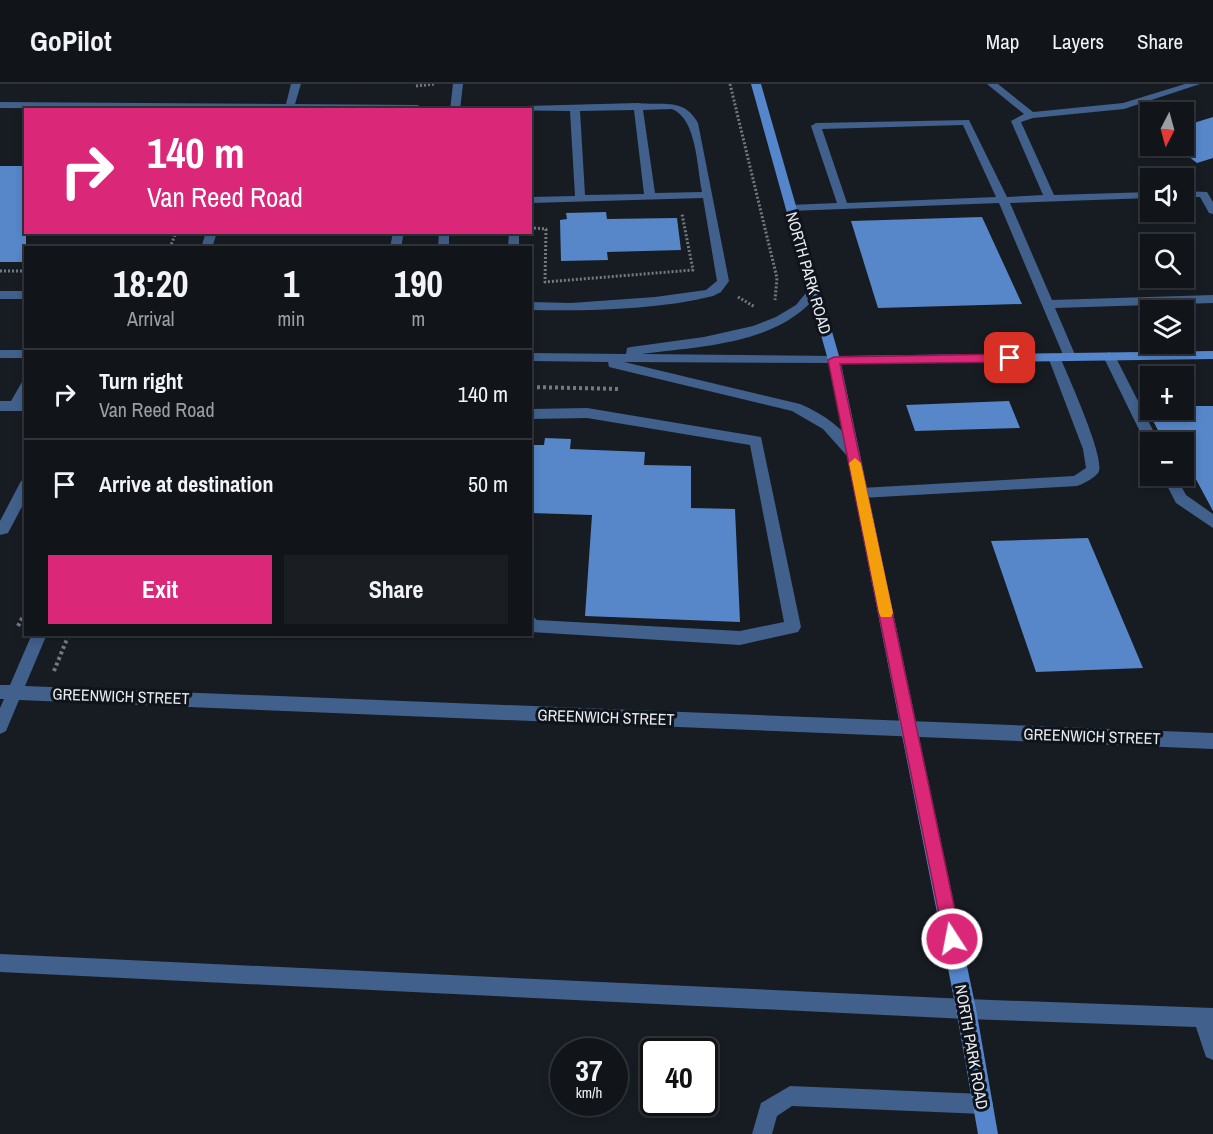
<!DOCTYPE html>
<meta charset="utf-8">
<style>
body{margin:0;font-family:"Archivo Narrow",sans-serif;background:#1a1e23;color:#f1f3f6;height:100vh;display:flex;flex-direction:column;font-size:22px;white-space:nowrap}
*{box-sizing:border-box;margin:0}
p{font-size:20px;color:#9c9fa2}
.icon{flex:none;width:33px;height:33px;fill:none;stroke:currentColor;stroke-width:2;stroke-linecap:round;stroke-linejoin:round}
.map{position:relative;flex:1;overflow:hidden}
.drawer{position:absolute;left:24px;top:162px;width:508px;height:390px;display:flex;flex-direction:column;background:#11151a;border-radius:0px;box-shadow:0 3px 9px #0003,0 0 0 2px #303439}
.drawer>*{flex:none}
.hud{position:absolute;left:24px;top:24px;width:508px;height:126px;border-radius:0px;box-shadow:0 3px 9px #0003,0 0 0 2px #303439;background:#db2777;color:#fff;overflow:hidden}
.needle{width:39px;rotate:186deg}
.fabs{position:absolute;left:1140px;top:18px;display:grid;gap:12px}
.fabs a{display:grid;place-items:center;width:54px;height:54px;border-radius:0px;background:#11151a;box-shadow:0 3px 9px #0003,0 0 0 2px #303439;font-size:30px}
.speed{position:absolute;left:550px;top:954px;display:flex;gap:12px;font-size:30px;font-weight:700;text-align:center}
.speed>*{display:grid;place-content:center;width:78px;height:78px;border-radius:50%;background:#11151a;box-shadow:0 3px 9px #0003,0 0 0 2px #303439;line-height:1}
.speed small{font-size:15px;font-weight:400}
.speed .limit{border:3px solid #111;border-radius:9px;background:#fff;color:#111}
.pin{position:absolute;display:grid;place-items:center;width:51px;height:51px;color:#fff;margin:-26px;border-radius:12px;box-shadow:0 3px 9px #0006}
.me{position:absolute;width:66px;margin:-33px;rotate:349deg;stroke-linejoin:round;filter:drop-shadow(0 0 4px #0008)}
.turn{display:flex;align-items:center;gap:21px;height:126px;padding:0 24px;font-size:27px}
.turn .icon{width:78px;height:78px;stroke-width:2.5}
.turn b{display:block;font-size:42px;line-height:51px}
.eta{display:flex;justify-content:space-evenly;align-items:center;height:102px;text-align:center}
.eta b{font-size:36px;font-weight:700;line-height:42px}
.button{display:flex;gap:12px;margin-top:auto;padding:12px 24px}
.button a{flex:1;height:69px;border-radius:0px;background:#db2777;color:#fff;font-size:24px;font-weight:700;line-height:69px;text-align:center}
.button a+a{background:#1a1e23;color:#f1f3f6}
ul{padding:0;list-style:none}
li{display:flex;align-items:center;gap:18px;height:90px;padding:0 24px;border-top:2px solid #303439}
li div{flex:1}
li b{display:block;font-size:22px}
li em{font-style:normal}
header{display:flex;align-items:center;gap:36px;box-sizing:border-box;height:84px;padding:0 30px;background:#11151a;border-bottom:2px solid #303439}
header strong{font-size:28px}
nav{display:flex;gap:33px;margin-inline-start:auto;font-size:21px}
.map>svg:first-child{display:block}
.building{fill:#5787c9}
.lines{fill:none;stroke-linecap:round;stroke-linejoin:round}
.path-far1{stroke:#75797f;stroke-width:3;stroke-dasharray:2 2;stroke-linecap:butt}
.path{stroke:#75797f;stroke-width:4;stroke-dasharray:3 3;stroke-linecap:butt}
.lane{fill:#41608b;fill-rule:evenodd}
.street{fill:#41608b;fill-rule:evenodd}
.secondary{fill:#5586cb;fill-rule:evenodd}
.route{fill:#db2777;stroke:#8e194d;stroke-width:1.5}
.slow{fill:#f59e0b}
.labels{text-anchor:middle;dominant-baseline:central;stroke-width:6;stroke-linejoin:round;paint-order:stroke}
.street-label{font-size:16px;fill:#e7eaef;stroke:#0f131a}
</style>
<header>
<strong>GoPilot</strong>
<nav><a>Map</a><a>Layers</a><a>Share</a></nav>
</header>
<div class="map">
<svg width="1213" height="1050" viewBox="0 0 1213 1050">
<rect width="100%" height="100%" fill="#171c23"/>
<g class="building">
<polygon points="1213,33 1213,74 1197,79 1184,69 1184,42"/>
<rect x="0" y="82" width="26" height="96"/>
<polygon points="606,128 607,135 677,134 681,166 607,168 608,176 561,177 560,136 567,135 566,129"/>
<polygon points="982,133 1022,220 878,224 851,137"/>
<polygon points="1009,317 1020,344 915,347 906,321"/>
<polygon points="1184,322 1213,322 1213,427 1184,373 1184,358 1163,356 1146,323 1150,323 1150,326 1184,326"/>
<polygon points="545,354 571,355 570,365 645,368 644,381 691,382 691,424 735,425 740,538 585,532 592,431 531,429 531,361 544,361"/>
<polygon points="1088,454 1143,584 1036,588 991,457"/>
</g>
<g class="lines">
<g class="path-far1">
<polyline points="730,0 777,194 775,216"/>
<polyline points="416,2 435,0"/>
<polyline points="534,144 546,145 545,198 693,186 682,130"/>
<polyline points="170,164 176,148"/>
<polyline points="0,187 26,187"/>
<polyline points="738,213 755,223"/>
</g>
<g class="path">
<polyline points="531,303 620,305"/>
<polyline points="18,542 26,527"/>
<polyline points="54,587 69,550"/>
</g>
<g class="lane">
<polygon points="291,0 301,0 295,20 418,21 423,26 0,24 0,18 286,20"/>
<polygon points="453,0 463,0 460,26 450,26"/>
<path d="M987,0H998L1033,28L1123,19L1185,0H1200L1124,25L1033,34L1021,38L1054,111L1150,108V114L1010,119L1052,216L1213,211V219L1055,224L1076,273L1070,277L1064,273L999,119L790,127L785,124L790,121L837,119L811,42L816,39L969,36L1007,113L1043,111L1011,37L1024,30ZM963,41L996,113L847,119L822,45Z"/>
<path d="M638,19C662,22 684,13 698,39L729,197L721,208L713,212C657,226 589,227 531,226V218L571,219L655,213L706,206L717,197L703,114L531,119V113L575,112L570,27L485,26L489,23ZM672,25C697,35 697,84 702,108L655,109L643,26ZM634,26L644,110L585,111L580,27Z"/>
<polygon points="1184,107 1207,108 1213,118 1213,130 1209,129 1200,113 1184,113"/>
<polygon points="206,148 217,148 212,164 201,164"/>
<polygon points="393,148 404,148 401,164 390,164"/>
<polygon points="439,148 449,148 449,164 438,164"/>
<polygon points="509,148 519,148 519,164 508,164"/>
<path d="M814,203L820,207C782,261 701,262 642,270L834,272L840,276L838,279L624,278L800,320C824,330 846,346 860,369L853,374L848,373L823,345L792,327L613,284L609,283L608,278L531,277V269L626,270L627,264L631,263L704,253L753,242L776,233L796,221L810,204Z"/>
<rect x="0" y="207" width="26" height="8"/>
<rect x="0" y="266" width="26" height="8"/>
<polygon points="1109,268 1115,272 1159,358 1150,358 1150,362 1145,358 1103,272"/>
<path d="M1054,269L1060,273C1068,292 1104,371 1099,387C1097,393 1083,400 1077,402L861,414L856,413L854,409L861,404L1074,392L1086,384L1083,365L1048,273Z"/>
<polygon points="26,297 26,327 0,327 0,317 11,317 22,298"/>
<polygon points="587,324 761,353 801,543 798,548 740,561 531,548 531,531 537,536 740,547 784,538 750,361 587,334 531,335 531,325"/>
<polygon points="1162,392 1176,392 1186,411 1213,430 1213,444 1176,419"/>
<polygon points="26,396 26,415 8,449 0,451 0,437 21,397"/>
<polygon points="0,870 966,915 1213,924 1213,976 1206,973 1196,943 966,935 0,888"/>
<polygon points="790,1002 983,1010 990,1013 993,1020 990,1027 983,1030 792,1022 777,1032 772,1050 752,1050 761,1019"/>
</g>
<polygon class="street" points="32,550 47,550 25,602 1213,649 1213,665 19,616 6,647 0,650 0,624 4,615 0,615 0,601 10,601"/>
<polygon class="secondary" points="751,0 761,0 839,272 1213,267 1213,275 841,280 976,925 998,1050 978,1050 956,925 828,276"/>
</g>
<polygon class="route" points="1010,270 1016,274 1010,278 840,280 961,855 958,861 952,863 946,861 944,855 828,276 834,273"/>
<polygon class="slow" points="855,374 861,379 893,529 891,533 881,533 879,529 849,379"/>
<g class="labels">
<g class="street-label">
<text transform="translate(809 189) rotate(74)">NORTH PARK ROAD</text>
<text transform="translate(121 612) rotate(2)">GREENWICH STREET</text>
<text transform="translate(606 633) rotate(2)">GREENWICH STREET</text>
<text transform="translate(1092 652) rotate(2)">GREENWICH STREET</text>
<text transform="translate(972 963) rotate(80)">NORTH PARK ROAD</text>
</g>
</g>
</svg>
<div class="fabs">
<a><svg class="needle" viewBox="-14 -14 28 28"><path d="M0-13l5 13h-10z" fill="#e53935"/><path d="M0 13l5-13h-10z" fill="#9c9fa2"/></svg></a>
<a><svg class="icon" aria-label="sound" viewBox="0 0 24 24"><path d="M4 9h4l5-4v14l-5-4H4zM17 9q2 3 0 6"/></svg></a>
<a><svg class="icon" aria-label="search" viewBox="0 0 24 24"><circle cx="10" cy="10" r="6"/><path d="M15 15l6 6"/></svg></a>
<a><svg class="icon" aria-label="layers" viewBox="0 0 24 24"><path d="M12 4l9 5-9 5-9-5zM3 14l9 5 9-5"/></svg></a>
<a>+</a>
<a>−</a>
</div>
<div class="speed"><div>37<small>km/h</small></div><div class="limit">40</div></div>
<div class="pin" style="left:1010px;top:274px;background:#d93025"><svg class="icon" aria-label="arrive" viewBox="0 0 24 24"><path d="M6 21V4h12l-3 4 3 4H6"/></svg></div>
<svg class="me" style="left:952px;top:855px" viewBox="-20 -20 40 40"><circle r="17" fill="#db2777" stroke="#fff" stroke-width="3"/><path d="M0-11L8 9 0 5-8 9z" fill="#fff"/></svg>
<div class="hud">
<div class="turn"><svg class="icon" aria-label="right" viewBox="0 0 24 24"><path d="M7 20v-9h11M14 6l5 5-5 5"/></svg><div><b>140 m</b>Van Reed Road</div></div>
</div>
<section class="drawer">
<div class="eta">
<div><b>18:20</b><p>Arrival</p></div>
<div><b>1</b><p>min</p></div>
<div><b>190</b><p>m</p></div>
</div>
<ul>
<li><svg class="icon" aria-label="right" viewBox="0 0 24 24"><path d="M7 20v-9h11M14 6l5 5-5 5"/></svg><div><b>Turn right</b><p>Van Reed Road</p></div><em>140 m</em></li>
<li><svg class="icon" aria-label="arrive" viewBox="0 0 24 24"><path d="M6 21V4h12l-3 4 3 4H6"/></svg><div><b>Arrive at destination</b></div><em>50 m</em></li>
</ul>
<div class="button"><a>Exit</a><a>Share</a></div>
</section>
</div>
